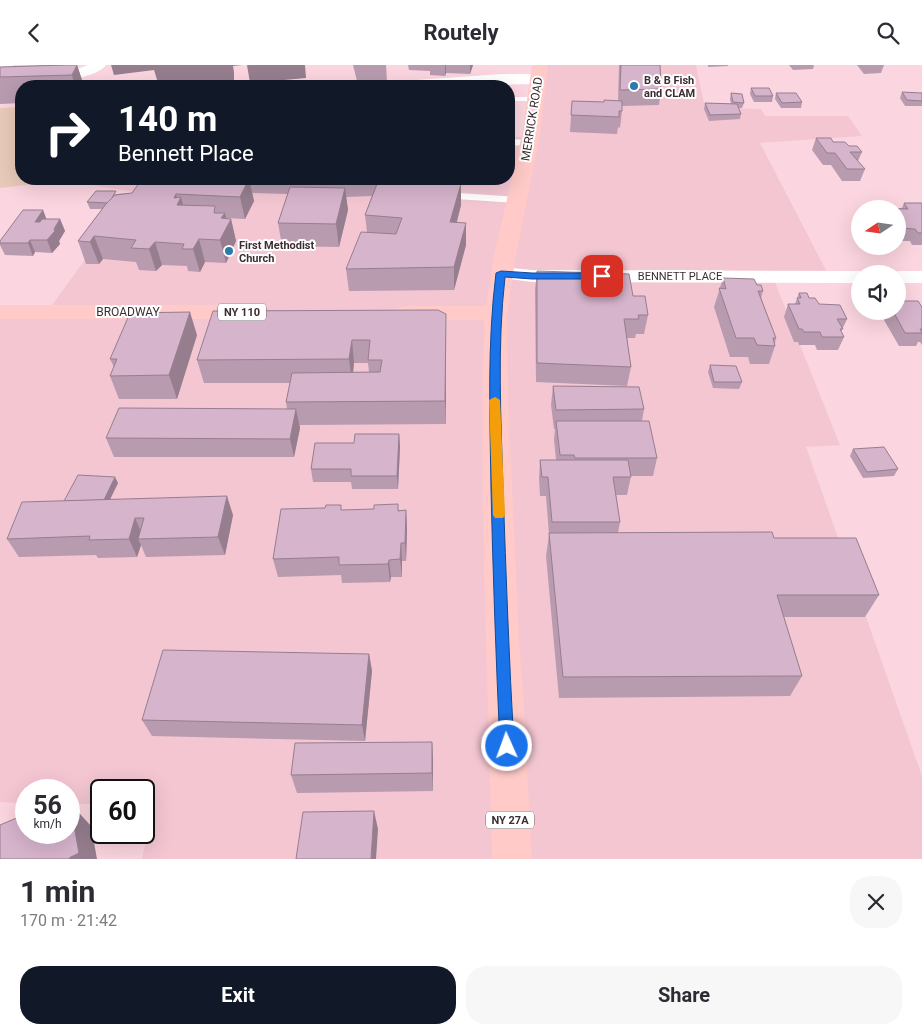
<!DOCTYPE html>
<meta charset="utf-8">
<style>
body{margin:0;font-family:Roboto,sans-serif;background:#f7f7f7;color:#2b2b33;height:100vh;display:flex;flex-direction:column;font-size:19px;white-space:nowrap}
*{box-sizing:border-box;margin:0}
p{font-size:16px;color:#7c7c81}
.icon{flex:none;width:28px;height:28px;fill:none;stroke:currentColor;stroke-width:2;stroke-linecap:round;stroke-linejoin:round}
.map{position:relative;height:794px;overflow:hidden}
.drawer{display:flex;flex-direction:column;background:#fff;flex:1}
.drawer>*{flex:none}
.guide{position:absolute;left:15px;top:15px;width:500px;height:105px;border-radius:20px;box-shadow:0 5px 20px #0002;background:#111827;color:#fff;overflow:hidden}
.needle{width:32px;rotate:257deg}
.tools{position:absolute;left:851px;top:135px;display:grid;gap:10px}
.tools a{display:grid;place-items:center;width:55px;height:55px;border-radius:50%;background:#fff;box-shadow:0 5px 20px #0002;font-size:25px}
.speed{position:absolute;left:15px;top:714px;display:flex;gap:10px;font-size:25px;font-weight:700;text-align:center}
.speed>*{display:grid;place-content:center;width:65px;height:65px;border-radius:50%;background:#fff;box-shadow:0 5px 20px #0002;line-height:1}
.speed small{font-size:12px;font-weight:400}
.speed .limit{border:2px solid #111;border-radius:8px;background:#fff;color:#111}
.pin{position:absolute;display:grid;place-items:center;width:42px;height:42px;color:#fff;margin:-21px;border-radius:10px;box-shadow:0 2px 8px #0006}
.me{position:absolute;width:55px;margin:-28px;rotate:358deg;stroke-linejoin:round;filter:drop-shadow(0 0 4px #0008)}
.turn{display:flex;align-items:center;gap:18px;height:105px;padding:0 20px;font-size:22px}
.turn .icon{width:65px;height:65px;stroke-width:2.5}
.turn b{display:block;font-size:35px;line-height:42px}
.round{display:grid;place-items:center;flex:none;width:52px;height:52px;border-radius:20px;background:#f7f7f7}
.headline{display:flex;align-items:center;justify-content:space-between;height:85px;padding:0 20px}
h1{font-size:30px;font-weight:700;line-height:38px}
.cta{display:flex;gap:10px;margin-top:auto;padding:10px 20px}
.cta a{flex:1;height:58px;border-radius:20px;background:#111827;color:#fff;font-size:20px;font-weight:700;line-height:58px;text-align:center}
.cta a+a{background:#f7f7f7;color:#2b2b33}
header{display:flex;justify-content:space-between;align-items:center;height:65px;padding:0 20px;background:#fff;font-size:22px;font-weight:700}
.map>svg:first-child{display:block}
.built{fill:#f3c6d2}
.green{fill:#e8caba}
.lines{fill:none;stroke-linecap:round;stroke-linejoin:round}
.service{fill:#fff;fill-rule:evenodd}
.minor{fill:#fff;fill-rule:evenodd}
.primary{fill:#ffcac7;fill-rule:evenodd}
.wall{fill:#b89baf;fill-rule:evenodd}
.shaded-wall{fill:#967e8f}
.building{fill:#d6b4cc;stroke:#967e8f}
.route{fill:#1a73e8;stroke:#114b97}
.slow{fill:#f59e0b}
.poi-dot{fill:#2a7aab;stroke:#fff;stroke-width:2}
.labels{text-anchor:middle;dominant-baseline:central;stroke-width:4;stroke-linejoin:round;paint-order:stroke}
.far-poi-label{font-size:11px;font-weight:bold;fill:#3b2d31;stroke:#fff;text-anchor:start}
.far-street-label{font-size:11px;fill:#3b2d31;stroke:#fff}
.shield{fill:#fff;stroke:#766c6f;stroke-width:1}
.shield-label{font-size:11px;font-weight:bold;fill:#3b2d31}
.street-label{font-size:12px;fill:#3b2d31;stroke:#fff}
</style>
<header><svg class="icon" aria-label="back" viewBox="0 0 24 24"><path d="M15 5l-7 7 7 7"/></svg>Routely<svg class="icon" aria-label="search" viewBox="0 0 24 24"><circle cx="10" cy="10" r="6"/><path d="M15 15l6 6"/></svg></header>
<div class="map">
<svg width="922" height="794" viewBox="0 0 922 794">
<rect width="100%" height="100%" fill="#fbd5df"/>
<polygon class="built" points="537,0 696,0 705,43 761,44 765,51 848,51 862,71 760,78 831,215 772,210 840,380 806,382 922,711 922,794 142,794 153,741 144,740 144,725 101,725 101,739 69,739 69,725 26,725 26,738 0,737 0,244 50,243 134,127 55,114 509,114 509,72 526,72"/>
<polygon class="green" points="21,42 21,114 55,114 35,119 0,123 0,43"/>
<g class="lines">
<g class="service">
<polygon points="509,32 537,32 541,34 537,36 509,36"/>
<polygon points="509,74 530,75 534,78 530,81 509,80"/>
<polygon points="424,114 434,114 430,126 519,132 524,135 519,138 425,132 420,129"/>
</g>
<g class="minor">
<path d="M0,0H12L24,8L38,10L69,7L88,0H106C101,7 90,10 82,12C55,20 23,24 0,5Z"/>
<polygon points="502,9 538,9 543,11 546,14 543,17 538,19 394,21 397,18 402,16"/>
<polygon points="501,202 532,205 860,206 868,209 860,209 860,218 532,217 494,212 491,208 494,204"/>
<polygon points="898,206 922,206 922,218 898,218 898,209 890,209"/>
</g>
<g class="primary">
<path d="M532,0H548L540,70L516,190L507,248L508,330L519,577L523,627L532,794H492C488,614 479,435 484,255H406L398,253L395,248L398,243L406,241H486L494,190L522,70Z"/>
<polygon points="0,240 248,240 256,242 259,247 256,252 248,254 0,254"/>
</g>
</g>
<g class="wall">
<polygon points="54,0 77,0 84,21 21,21 21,38 0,39 0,2 56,0"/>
<polygon points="353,0 386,0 387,17 358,20"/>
<polygon points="408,0 473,0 470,9 446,8 445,11 430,10 430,6 409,5"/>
<polygon points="619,0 660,0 661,24 659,40 622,41 622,46 620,63 618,62 617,69 570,67 572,36 603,37 618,36"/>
<polygon points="708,0 728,0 728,1 708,2"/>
<polygon points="789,0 814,0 813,4 793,5"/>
<polygon points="857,0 884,0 881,8 864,9"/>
<polygon points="751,23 773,31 772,37 754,37 750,29"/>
<polygon points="902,27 922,29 922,41 905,41 900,33"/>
<polygon points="731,28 744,38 742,43 739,43 741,49 740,54 709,56 704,44 705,38 731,39 730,34"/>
<polygon points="776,28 802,37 801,43 781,43 775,34"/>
<polygon points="816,73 833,77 849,81 862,87 858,96 865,104 860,116 842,116 831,100 823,100 812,85"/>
<polygon points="171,114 427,114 430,116 461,119 461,140 457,157 466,180 454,225 349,226 346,204 367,167 365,150 372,131 346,132 348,145 339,182 282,181 278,158 288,129 252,128 254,136 245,154 226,153 226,154 231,154 236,176 226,198 205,197 200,207 188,206 187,201 162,200 156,206 139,205 136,197 103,194 99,199 86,199 78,176 102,144 90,144 87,137 117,129 132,128 169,115"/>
<polygon points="904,138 922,138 922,180 912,180 910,176 898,176 898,144 865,144 902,143"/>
<polygon points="43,145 46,154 60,154 65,166 59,176 60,179 52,188 35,187 33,191 5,190 0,180 0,176"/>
<polygon points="537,206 633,231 648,250 644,269 636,269 635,273 627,273 631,302 627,321 536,317 535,225"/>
<polygon points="723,213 763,226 761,233 776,273 775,278 775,281 769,299 750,299 748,292 730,292 714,242"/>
<polygon points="799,228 809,233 819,239 847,254 841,267 844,272 838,285 817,285 815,280 799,280 798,277 794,277 784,252 788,239 795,239"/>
<polygon points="922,242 922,280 920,277 918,277 916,281 899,281 884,255 888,246 898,246"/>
<path d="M438,245L446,272V359L300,360V363L294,392H114L106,373L287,344L286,337L290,318H204L197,295ZM354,298H368L369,307H353Z"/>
<polygon points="197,270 177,334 119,334 110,311 114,302 110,294"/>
<polygon points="710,300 742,317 739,324 713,323 708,307"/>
<polygon points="553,321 644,344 642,356 657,393 653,411 631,411 627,430 616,430 620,457 618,468 774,473 879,530 865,552 784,552 802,611 790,631 559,633 546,491 549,469 546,431 540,431 539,413 540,395 556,395 554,375 555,364 554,364 551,340"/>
<polygon points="399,369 400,382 398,424 352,424 351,417 313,417 311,404 354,378"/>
<polygon points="853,384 898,404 894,411 863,413 850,391"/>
<polygon points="118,418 110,434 233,450 225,490 146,492 141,480 137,492 98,493 96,490 19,492 7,474 64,436"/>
<polygon points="342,445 406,445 407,464 406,496 402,496 402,512 391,512 390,517 342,518 341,510 278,512 273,494"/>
<polygon points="369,589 372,606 365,676 152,671 142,655"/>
<polygon points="432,677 433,696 433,726 297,728 291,710"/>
</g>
<g class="shaded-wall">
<polygon points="77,0 84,21 75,21 72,10"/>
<polygon points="111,0 242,0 233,1 234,7 234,19 214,21 159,21 154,5 114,10"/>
<polygon points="247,0 305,0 306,13 250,18"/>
<polygon points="445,0 446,0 446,8 445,11"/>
<polygon points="470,0 473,0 470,9"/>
<polygon points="249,114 254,136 245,154 240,132"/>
<polygon points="461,119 461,140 451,179 450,157"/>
<polygon points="345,123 348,145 339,182 336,159"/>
<polygon points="176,129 178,138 181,132 187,155 183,163 174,133"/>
<polygon points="43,145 48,158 35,157"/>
<polygon points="225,148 228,161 231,154 236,176 226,198 220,175 221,153"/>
<polygon points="60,154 65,166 59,176 60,179 52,188 47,175"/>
<polygon points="466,158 466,180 454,225 454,202"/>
<polygon points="94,171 103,194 99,199 90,177"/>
<polygon points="199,174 205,197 200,207 193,184"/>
<polygon points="30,175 35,187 33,191 28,178"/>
<polygon points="155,177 162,200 156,206 149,184"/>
<polygon points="190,247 197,270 177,334 169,310"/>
<polygon points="446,249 446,359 445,336"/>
<polygon points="352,275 354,298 352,318 349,294"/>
<polygon points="296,344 300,363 294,392 290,374"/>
<polygon points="399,369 400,382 398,424 397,411"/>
<polygon points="115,412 118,418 104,447 101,440"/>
<polygon points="227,431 233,450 225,490 218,472"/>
<polygon points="406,445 407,464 406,496 405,478"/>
<polygon points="135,453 143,471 138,474 141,480 137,492 129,474"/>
<polygon points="401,478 402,496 402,512 400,494"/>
<polygon points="389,495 391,512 390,517 388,499"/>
<polygon points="369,589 372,606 365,676 362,660"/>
<polygon points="432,677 433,696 433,726 432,708"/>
<polygon points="70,738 91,761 97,794 70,794"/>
<polygon points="374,746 378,764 376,794 371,794"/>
</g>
<g class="building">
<polygon points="66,0 77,0 72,10 0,12 0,2"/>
<polygon points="621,0 660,0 661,24 620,25"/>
<polygon points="445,18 463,20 463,21 444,21"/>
<polygon points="751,23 769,23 773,31 755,31"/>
<polygon points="902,27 922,28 922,36 907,35"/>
<polygon points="731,28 742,29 744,38 733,37"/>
<polygon points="776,28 796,28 802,37 782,38"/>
<polygon points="604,35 622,36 622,46 619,46 619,52 571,50 572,36 604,37"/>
<polygon points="705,38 737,39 741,49 710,50"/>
<polygon points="816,73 831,73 833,77 845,77 849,81 857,81 862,87 850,87 865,104 847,104 835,88 827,88"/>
<polygon points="142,114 169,115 171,114 249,114 240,132 176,129 174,133 181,132 177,140 215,141 214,148 225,148 221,153 231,154 220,175 199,174 193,184 182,184 184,179 155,177 149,184 131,183 136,175 94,171 90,177 78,176 109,135 115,130 132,128"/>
<polygon points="379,114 427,114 430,116 461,119 450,157 466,158 454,202 346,204 361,167 396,169 402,153 365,150"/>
<polygon points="290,122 345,123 336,159 278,158"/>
<polygon points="96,126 116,126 112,133 107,138 87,137"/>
<polygon points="904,138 922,138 922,168 918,168 915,164 898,163 898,144 865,143 908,144"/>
<polygon points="23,145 43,145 35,157 40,157 42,154 60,154 54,164 55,166 47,175 30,175 28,178 0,178 0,176"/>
<polygon points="537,206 629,209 633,231 645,231 648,250 638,250 639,254 624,254 631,302 537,298"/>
<polygon points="723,213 754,214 757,220 761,220 763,226 758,226 776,273 773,273 775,281 757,280 754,273 736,273 719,223 726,224"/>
<polygon points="799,228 807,228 809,233 815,233 819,239 840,240 847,254 837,254 843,264 840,264 844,272 822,272 820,267 804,267 802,264 799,264 788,239 800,239 797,233 801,233"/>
<polygon points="898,236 918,236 922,242 922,264 920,264 922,268 905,268 893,246 898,246"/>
<polygon points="438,245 446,249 445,336 286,337 292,308 380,307 382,295 368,295 370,275 352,275 349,294 197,295 213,246"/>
<polygon points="190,247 169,310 110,311 117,294 110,294 130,248"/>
<polygon points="710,300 736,301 742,317 714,317"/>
<polygon points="553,321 639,322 644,344 556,345"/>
<polygon points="119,343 296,344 290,374 106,373"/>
<polygon points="556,356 649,356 657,393 575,393 574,390 560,390"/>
<polygon points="355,369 399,369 397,411 351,411 351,404 311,404 315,378 354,378"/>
<polygon points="884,382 898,404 867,407 853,384"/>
<polygon points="540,395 628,395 631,412 613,412 620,457 552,457 548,412 542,412"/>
<polygon points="78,410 115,412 104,435 64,436"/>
<polygon points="227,431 218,472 138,474 144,453 135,453 129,474 89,475 90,471 7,474 22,437"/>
<polygon points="398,439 398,446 406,445 405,478 401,478 400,494 389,495 388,499 339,500 339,492 273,494 281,444 325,443 326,440 341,440 341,445 374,444 374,440"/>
<polygon points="772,467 774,473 856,473 879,530 777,530 802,611 563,612 549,468"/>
<polygon points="163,585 369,589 362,660 142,655"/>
<polygon points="432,677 432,708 291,710 295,678"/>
<polygon points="69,738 70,738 79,788 69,793 70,794 0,794 0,760 26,749 26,768 69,768"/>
<polygon points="374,746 371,794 296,794 303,747"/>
</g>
<path class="route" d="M501,206L532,208H602L606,211L602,214H532L505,212C497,282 501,353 503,423C506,509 509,595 514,681L512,686L507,688L502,686L500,681C496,595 493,510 491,424C490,352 487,280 496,208Z"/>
<polygon class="slow" points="495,332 500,335 505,450 503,453 495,453 493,450 489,335"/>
<g class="poi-dot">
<circle cx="634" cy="21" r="5"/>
<circle cx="229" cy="186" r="5"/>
</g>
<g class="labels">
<g class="far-poi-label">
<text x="644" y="15">B &amp; B Fish<tspan x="644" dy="13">and CLAM</tspan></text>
<text x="239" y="180">First Methodist<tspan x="239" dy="13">Church</tspan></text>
</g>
<g class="far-street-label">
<text x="680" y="211">BENNETT PLACE</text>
</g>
<g class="shield">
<rect x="218" y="238.5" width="48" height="17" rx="4"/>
<rect x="486" y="746.5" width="48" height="17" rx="4"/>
</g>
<g class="shield-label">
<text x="242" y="247">NY 110</text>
<text x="510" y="755">NY 27A</text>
</g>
<g class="street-label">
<text transform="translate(532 54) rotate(-81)">MERRICK ROAD</text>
<text x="128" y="247">BROADWAY</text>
</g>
</g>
</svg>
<div class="tools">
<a><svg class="needle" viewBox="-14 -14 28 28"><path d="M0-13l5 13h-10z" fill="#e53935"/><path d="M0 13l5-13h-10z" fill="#7c7c81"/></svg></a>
<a><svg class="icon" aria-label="sound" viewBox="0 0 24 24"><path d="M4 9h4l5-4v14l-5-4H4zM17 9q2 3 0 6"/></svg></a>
</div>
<div class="speed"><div>56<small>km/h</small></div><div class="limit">60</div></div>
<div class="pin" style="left:602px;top:211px;background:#d93025"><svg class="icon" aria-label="arrive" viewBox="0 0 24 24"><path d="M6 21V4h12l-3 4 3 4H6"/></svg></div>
<svg class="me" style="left:507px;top:681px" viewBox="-20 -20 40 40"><circle r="17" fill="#1a73e8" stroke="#fff" stroke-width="3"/><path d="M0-11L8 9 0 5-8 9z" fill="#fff"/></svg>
<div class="guide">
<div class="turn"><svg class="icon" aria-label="right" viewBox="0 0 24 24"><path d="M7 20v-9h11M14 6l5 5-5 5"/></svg><div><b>140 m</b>Bennett Place</div></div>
</div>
</div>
<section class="drawer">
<div class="headline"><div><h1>1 min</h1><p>170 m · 21:42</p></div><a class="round"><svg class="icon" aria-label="close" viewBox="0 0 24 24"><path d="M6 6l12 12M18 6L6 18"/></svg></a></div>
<div class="cta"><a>Exit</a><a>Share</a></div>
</section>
